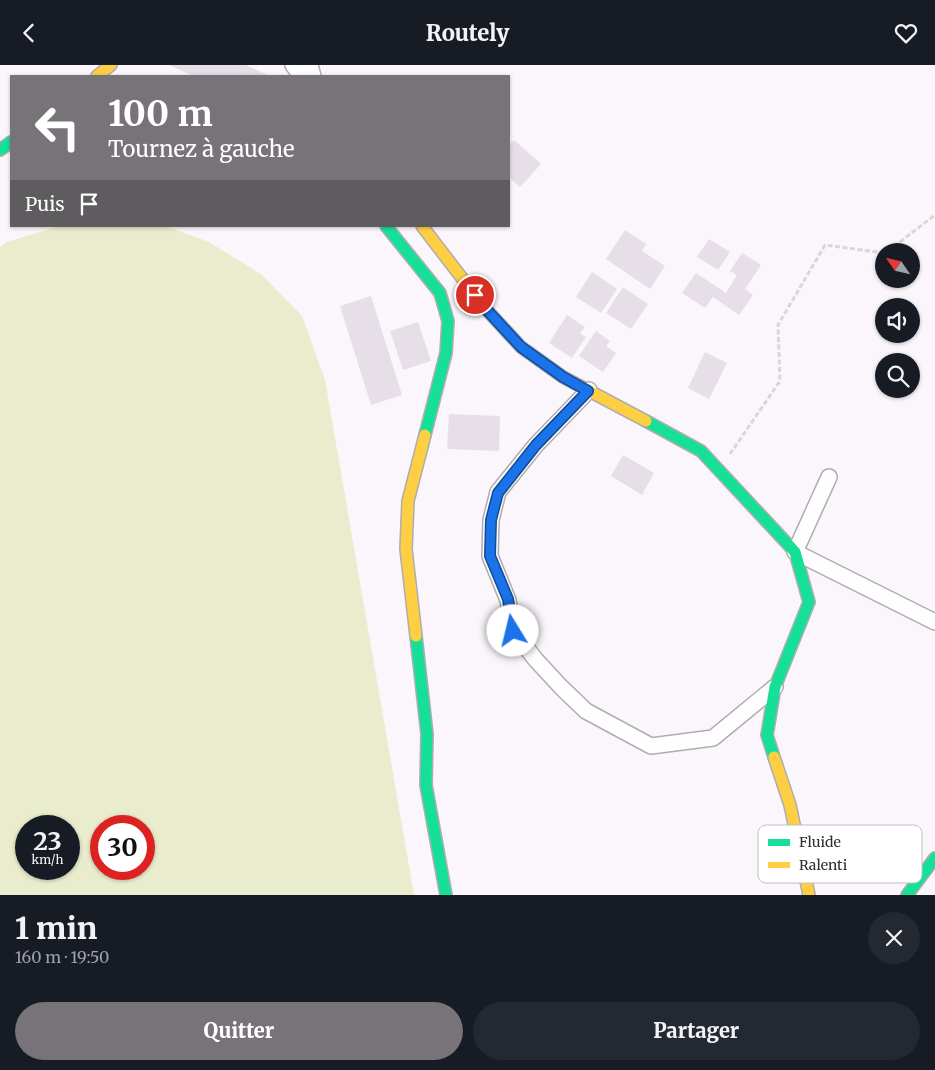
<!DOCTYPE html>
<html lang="fr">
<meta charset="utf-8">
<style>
body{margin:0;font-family:Merriweather,serif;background:#242831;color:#f1f3f6;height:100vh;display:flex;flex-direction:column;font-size:19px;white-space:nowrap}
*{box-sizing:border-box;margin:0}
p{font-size:16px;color:#9ea1a6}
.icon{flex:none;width:28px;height:28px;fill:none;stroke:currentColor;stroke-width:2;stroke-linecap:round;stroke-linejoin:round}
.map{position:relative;height:830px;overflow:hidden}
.details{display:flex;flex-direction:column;background:#171b24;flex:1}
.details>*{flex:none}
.banner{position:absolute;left:10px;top:10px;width:500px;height:152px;border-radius:0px;box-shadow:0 1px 4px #0004;background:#777378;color:#fff;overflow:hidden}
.needle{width:32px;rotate:304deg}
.buttons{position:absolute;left:875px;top:178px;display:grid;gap:10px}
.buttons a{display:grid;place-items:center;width:45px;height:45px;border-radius:50%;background:#171b24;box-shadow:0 1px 4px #0004;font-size:25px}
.speed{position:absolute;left:15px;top:750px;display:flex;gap:10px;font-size:25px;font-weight:700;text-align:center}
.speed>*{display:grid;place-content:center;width:65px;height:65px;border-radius:50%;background:#171b24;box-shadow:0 1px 4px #0004;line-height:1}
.speed small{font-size:12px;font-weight:400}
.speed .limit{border:8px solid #d22;background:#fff;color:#111}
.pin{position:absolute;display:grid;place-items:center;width:42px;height:42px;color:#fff;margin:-21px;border:2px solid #fff;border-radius:50%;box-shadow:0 1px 5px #0007}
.me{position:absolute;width:55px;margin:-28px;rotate:351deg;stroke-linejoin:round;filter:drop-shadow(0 0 4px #0008)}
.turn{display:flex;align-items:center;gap:18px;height:105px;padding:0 15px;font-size:22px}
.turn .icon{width:65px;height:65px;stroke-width:2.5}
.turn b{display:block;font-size:35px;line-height:42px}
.then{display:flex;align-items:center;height:48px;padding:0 15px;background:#0003;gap:10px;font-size:19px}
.round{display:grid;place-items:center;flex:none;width:52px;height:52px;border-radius:26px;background:#242831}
.headline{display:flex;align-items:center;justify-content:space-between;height:85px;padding:0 15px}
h1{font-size:30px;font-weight:800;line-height:38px}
.action{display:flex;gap:10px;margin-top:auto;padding:10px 15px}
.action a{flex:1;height:58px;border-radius:30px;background:#777378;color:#fff;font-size:20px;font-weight:800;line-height:58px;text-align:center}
.action a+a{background:#242831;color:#f1f3f6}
header{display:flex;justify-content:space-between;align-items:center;height:65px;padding:0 15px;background:#171b24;font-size:22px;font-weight:800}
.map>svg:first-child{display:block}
.green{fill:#eaecce;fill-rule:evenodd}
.building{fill:#e6dfe8}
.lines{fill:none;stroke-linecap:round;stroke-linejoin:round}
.street-casing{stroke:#b0acb1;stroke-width:18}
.fast-casing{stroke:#b0acb1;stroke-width:14}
.slow-casing{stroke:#b0acb1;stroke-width:14}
.path{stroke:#d8d7d8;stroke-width:3;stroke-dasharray:5 2.5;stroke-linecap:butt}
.street{stroke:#fefefe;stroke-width:15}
.fast{stroke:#16e098;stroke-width:11}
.slow{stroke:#ffcf43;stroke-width:11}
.route-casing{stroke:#114b97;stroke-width:12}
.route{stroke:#1a73e8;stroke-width:9}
.key{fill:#fff;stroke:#c1c0c2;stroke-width:1}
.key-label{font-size:14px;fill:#312d32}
</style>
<header><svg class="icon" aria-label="back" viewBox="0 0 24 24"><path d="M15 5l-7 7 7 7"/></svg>Routely<svg class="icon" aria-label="heart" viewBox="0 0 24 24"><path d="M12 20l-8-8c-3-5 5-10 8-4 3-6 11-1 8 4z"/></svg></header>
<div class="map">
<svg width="935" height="830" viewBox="0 0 935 830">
<rect width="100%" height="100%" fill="#faf6fb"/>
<path class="green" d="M59,161H165L209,177L261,209L302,251L325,315L414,830H0V182L7,177ZM26,761H69V804H26ZM101,761H144V804H101Z"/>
<g class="building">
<polygon points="169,0 246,0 270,11 193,11"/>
<polygon points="514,75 541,99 520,122 509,112 509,80"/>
<polygon points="625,165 646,179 642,186 665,201 650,224 606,194"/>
<polygon points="709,174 730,187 718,205 697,192"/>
<polygon points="742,188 761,200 745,224 753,230 739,250 713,232 705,243 682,228 696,208 726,228 737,210 730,206"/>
<polygon points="592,207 617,224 601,248 576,232"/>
<polygon points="623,222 648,239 631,264 606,248"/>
<polygon points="371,231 402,330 371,340 340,241"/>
<polygon points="567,250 585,262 580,268 586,272 572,293 549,278"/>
<polygon points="418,257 431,296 403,305 390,266"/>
<polygon points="596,266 610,276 606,281 616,288 603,307 579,291"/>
<polygon points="705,287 727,298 709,334 688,323"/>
<polygon points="449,349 500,351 499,386 447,384"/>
<polygon points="623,390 654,408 642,430 611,411"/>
</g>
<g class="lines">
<defs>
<g id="street">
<polyline points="293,0 301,11"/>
<polyline points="310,0 313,11"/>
<polyline points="589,325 536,380 498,427 491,455 490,491 508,535 513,566 536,595 561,622 586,646 651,681 713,673 775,622"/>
<polyline points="829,412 795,487 935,557"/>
</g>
<g id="fast">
<polyline points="0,85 11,77"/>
<polyline points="386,161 440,228 448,256 446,288 425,370"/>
<polyline points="646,356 701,386 795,487 809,537 775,622 767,670 774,692"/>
<polyline points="416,571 427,669 426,720 446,830"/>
<polyline points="907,830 935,793"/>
</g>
<g id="slow">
<polyline points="97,11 111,0"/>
<polyline points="422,161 485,243 521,282 563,312 646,356"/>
<polyline points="416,571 406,484 408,436 425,370"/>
<polyline points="774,692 790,740 809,830"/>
</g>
</defs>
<use href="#street" class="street-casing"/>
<use href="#fast" class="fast-casing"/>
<use href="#slow" class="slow-casing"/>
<g class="path">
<polyline points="888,186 935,150"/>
<polyline points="730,389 780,316 778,260 825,180 884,188"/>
</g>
<use href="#street" class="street"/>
<use href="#fast" class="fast"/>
<use href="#slow" class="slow"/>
</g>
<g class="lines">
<defs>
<polyline id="route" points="475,230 485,243 521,282 563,312 588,326 536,380 498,428 491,455 490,491 508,534 513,566"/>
</defs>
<use href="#route" class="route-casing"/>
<use href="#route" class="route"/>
</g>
<rect x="758" y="760" width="164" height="58" rx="8" class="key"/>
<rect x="768" y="774" width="22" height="7" fill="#16e098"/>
<rect x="768" y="797" width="22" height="6" fill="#ffcf43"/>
<g class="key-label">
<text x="799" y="782">Fluide</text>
<text x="799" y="805">Ralenti</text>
</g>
</svg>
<div class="buttons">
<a><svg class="needle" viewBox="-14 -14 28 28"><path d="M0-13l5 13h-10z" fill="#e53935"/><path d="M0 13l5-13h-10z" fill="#9ea1a6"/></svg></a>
<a><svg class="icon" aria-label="sound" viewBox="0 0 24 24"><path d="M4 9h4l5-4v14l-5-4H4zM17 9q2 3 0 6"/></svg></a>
<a><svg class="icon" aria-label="search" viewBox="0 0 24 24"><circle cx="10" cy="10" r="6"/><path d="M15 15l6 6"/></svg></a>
</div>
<div class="speed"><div>23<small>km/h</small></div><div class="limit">30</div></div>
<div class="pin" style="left:475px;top:230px;background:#d93025"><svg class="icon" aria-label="arrive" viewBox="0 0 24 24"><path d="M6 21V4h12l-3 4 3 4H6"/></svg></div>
<svg class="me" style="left:513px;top:566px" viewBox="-20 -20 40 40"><circle r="19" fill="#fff"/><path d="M0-13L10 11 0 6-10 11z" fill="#1a73e8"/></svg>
<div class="banner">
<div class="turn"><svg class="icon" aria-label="left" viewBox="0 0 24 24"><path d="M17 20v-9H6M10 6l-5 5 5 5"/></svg><div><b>100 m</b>Tournez à gauche</div></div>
<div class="then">Puis<svg class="icon" aria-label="arrive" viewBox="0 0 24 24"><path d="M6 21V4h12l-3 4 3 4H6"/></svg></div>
</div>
</div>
<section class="details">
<div class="headline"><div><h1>1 min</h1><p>160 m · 19:50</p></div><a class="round"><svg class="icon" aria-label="close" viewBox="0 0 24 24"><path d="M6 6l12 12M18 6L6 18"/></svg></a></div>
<div class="action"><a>Quitter</a><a>Partager</a></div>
</section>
